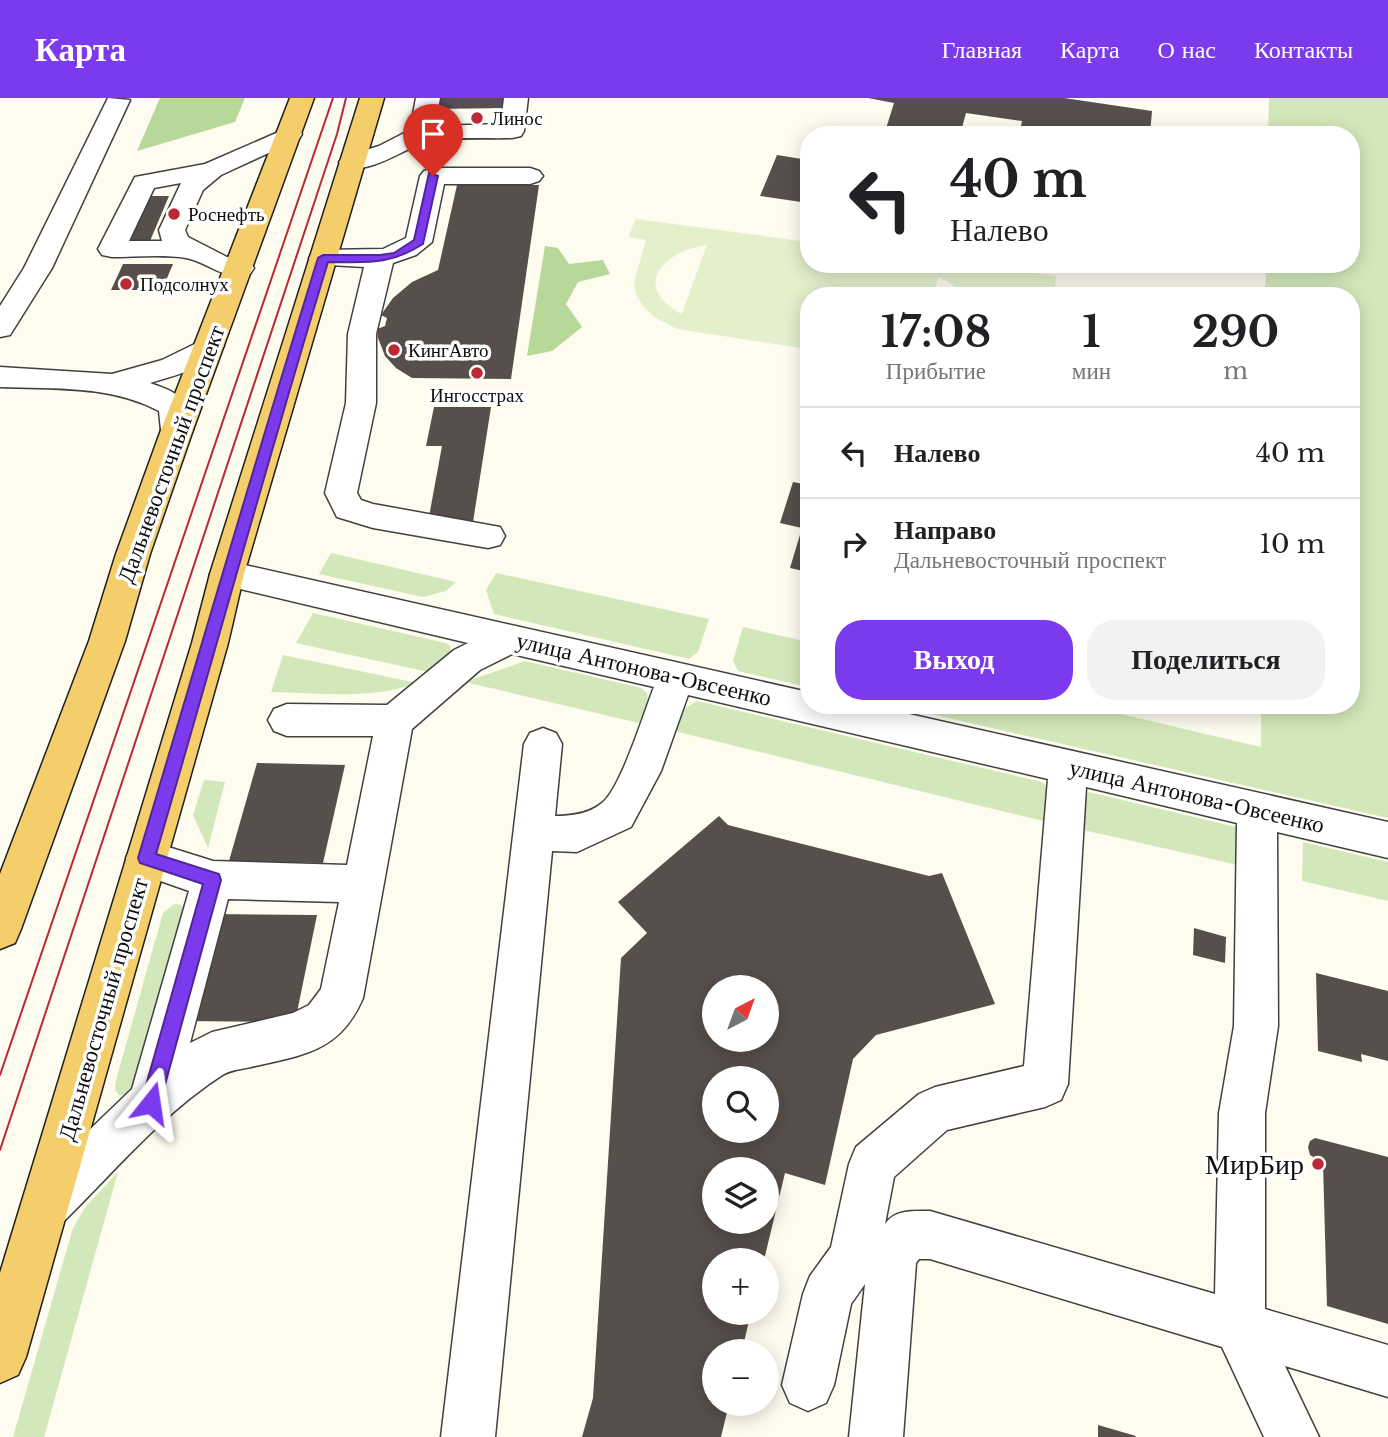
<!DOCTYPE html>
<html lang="ru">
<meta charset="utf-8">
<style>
body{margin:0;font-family:"Libre Baskerville",serif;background:#f2f2f2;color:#202124;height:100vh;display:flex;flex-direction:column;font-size:26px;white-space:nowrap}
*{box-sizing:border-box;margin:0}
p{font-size:23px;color:#757577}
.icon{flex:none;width:38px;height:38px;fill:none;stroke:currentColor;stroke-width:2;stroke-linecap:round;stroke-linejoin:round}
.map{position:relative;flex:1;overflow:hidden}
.panel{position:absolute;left:800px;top:189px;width:560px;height:427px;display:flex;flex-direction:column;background:#fff;border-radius:28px;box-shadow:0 4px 18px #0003}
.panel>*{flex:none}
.top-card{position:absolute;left:800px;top:28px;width:560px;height:147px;border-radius:28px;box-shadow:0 4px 18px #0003;background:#fff;color:#202124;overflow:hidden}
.needle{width:46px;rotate:41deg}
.tools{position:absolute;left:702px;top:877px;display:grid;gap:14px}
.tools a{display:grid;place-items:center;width:77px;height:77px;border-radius:50%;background:#fff;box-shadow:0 4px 18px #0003;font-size:35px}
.pin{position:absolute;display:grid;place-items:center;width:60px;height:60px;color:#fff;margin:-72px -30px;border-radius:50% 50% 50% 0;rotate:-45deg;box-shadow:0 0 7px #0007}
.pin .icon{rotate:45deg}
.me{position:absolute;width:77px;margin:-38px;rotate:15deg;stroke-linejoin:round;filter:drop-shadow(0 0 5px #0008)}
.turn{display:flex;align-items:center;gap:24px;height:147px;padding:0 35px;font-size:32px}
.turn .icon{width:91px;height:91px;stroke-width:2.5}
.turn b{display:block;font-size:49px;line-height:60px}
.eta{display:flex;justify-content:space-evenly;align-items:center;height:119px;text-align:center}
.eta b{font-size:42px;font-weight:700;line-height:49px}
.primary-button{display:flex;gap:14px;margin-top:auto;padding:14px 35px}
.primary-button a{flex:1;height:80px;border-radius:28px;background:#7c3aed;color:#fff;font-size:28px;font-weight:700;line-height:80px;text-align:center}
.primary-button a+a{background:#f2f2f2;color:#202124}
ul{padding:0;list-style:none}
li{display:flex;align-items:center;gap:21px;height:91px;padding:0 35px;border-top:2px solid #e0e0e0}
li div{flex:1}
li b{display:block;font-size:26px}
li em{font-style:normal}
header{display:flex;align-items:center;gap:42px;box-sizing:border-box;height:98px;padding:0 35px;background:#7c3aed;color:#fff}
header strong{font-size:33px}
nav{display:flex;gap:38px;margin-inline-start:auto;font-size:24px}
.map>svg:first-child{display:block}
.green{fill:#d3e8ba}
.forest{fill:#b8d89a}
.pitch{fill:#e4efcc;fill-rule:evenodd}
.building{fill:#564f4b;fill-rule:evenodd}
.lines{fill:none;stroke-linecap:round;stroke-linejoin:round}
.minor-casing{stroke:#414141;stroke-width:3}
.major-casing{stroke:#1f1f1f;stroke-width:3}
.minor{fill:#fff;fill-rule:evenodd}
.major{fill:#f4ce6a;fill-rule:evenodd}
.tram{stroke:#ba2a35;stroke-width:2}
.route{fill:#7c3aed;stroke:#51269a;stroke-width:2}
.poi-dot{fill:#ba2a35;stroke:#fff;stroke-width:2.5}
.labels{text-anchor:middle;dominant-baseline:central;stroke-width:7;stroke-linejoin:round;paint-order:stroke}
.far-poi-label{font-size:19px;fill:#0e0e0e;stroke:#fff;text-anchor:start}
.street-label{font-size:23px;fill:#0e0e0e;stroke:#fff}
.near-poi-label{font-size:28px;fill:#0e0e0e;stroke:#fff;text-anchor:end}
</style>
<header>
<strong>Карта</strong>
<nav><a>Главная</a><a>Карта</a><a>О нас</a><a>Контакты</a></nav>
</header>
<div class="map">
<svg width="1388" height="1339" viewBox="0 0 1388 1339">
<rect width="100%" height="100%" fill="#fefbef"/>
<g class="green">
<polygon points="1269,0 1388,0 1388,720 891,607 1082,607 1261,649 1261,607 1351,607 1351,198 1265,198 1266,166 1351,166 1351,37 1268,37"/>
<polygon points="331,455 456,484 446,493 423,499 319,476"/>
<polygon points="496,475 709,521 698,554 689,561 494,516 486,492"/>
<polygon points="313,515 446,545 450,548 451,554 428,574 296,545"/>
<polygon points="743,529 808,544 808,589 738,573 733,563"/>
<path d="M283,557L417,585C372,602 319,595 271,594Z"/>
<polygon points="525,563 641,590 647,595 648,603 639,625 465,584"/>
<polygon points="697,603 1042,684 1049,691 1047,724 674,633 682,612"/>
<polygon points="204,682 225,684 208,750 193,717"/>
<polygon points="1089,694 1236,729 1238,767 1079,731 1082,700"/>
<polygon points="1303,744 1388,764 1388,803 1302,783"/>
<polygon points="174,806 181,807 185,812 140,985 127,998 119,997 115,992 116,982 163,815"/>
<polygon points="118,1074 44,1339 13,1339 73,1130 86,1108"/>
</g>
<g class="forest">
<polygon points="160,0 245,0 235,24 137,53"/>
<polygon points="545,148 558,150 569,166 603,162 610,176 578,184 566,206 582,229 552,253 527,258"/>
</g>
<path class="pitch" d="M636,121L808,144V166H970L1056,178L1054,198L997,190L996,198H965L950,185L938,179L934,198H808V251L677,231L654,219L643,208L636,196L634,184L646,142L628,139ZM707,147L682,215L681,216C630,187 664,153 707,147Z"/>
<g class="building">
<polygon points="435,0 514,0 512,10 432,11"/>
<polygon points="868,0 1064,0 1152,13 1150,36 1139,34 1139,37 1019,37 1022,23 966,15 960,37 884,37 894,5"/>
<polygon points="777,57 808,62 808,105 760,98"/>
<polygon points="457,87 539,87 511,281 412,280 396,270 385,258 378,240 377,231 385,228 387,220 381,217 393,200 412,184 438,172"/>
<polygon points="141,98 169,98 150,143 121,143"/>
<polygon points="123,166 173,166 162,192 111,192"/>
<polygon points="434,309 491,309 473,424 428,424 442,348 426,348"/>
<polygon points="793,384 808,387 808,474 790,470 802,430 780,425"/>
<polygon points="257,665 345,667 323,765 229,763"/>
<path d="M719,718L728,727L929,778L942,775L995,906L876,937L853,961L825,1087L785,1075L764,1162H714V1214H751L742,1253H714V1306H729L721,1339H582L593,1300L621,860L647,835L618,804ZM714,889H766V942H714ZM714,980H766V1032H714ZM714,1071H766V1124H714Z"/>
<polygon points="213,816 317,817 295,924 185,923"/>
<polygon points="1194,830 1226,839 1225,865 1193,857"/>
<polygon points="1316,875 1388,893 1388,963 1361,956 1362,964 1318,953"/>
<polygon points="1315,1040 1388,1059 1388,1226 1327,1208 1323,1065 1310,1057 1308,1049 1310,1043"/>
<polygon points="1098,1327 1136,1338 1135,1339 1098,1339"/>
</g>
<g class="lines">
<defs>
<g id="minor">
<polygon points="108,0 130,2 52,170 10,237 0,239 0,208 24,170"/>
<path d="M416,0H440L435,28L501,26L504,0H528L524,33L521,38L512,40C490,41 443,38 425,44C400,53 371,76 343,69L339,64L343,59L379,48L410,32Z"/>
<path d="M290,29L299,31L302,36L299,41L221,77L203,92L185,132L188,139L227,159L250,164L254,170L250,176C223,183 208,164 186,160C163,156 135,159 112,159L102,157L98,151L135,79L205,66ZM181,85L159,132L162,143H129L154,90Z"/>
<polygon points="433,70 530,70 539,73 543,78 539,83 530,86 444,86 432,144 416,157 393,165 376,236 376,305 357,395 361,402 373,406 500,429 505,438 500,447 488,450 373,430 337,419 325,395 346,305 348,236 364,169 313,166 309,160 313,154 323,152 383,151 406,140 420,78 424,73"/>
<path d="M209,239L219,241L224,248C209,270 173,278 150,285C181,296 187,299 193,332L188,340L177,343L166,340L161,332L159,313C110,287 54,291 0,289V269L112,276L162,262Z"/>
<path d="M227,463L808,594V607H869L1388,724V760L1277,734L1278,928L1265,1015V1211L1388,1247V1299L1285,1268L1319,1339H1264L1222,1249L930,1161H919L916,1165L903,1339H849L865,1186L851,1206L834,1287L826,1305L808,1313L790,1305L782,1287L803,1196L810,1178L831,1149L849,1066L856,1049L919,996L935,989L1024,968L1048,681L688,597L661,673L631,729L577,754L552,753L495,1339H441L524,646L530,635L543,630L556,635L562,646L555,718C571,718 589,716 602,705C621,690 644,614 654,589L512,556L480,572L412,631L363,900C340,954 303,957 251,969C242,971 229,972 221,978C162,1016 114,1074 64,1123L47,1130L30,1123L23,1106L30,1089L132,991L189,793L132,773L126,760L132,747L146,742L213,763L347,767L373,638H287L274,633L268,622L274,611L287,606L387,607L454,552L468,545L215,485L210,476L215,467ZM1086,689L1237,725L1234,928L1219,1015L1215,1196L930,1113C914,1113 895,1111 885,1126L894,1079L947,1032L1045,1009L1061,1002L1068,986ZM228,801L339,804L321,891L309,907L293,915L212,934L190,945Z"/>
</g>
<g id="major">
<polygon points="290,0 314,0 193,332 150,456 125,543 21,831 15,845 0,851 0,776 89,543 116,456 161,332"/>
<polygon points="360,0 384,0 244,476 228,545 26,1259 18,1277 0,1285 0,1175 192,545 210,476"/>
</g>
</defs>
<use href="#minor" class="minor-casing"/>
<use href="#major" class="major-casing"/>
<use href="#minor" class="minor"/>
<use href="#major" class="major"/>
<g class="tram">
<polyline points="0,977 333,0"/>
<polyline points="0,1052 337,36 346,0"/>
</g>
</g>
<path class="route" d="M429,75L438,78L423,146C388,168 367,164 328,164C268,360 214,558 156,756L219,776L221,782L160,1005L157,1012L151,1015L144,1012L141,1005L203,786L140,765L138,760C198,560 256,360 318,160L323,157H380L394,155L414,142Z"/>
<g class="poi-dot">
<circle cx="477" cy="20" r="7"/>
<circle cx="174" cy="116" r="7"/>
<circle cx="126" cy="186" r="7"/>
<circle cx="394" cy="252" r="7"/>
<circle cx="477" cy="275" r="7"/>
<circle cx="1318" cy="1066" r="7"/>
</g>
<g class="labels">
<g class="far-poi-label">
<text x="491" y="20">Линос</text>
<text x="188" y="116">Роснефть</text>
<text x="140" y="186">Подсолнух</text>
<text x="408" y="252">КингАвто</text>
<text x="477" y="297" text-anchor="middle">Ингосстрах</text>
</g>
<g class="street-label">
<text transform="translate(171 356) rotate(-70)">Дальневосточный проспект</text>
<text transform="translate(644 571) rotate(13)">улица Антонова-Овсеенко</text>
<text transform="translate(1197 698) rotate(13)">улица Антонова-Овсеенко</text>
<text transform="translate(103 911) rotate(-74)">Дальневосточный проспект</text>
</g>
<g class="near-poi-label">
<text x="1304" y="1066">МирБир</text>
</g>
</g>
</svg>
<div class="tools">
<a><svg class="needle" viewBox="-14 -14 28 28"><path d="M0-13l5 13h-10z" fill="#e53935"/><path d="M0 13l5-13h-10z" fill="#757577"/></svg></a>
<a><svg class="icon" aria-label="search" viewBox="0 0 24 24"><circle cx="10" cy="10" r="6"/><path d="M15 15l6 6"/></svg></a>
<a><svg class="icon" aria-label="layers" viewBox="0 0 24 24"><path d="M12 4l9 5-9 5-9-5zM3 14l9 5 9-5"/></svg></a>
<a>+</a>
<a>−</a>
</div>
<div class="pin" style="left:433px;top:78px;background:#d93025"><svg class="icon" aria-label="arrive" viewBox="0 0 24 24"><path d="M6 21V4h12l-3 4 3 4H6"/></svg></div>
<svg class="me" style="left:151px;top:1005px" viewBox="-20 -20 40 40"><path d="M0-17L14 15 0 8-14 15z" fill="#7c3aed" stroke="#fff" stroke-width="4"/></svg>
<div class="top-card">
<div class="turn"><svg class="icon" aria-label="left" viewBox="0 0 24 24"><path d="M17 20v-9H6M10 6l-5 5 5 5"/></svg><div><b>40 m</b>Налево</div></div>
</div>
<section class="panel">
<div class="eta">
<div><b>17:08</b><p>Прибытие</p></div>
<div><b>1</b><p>мин</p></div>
<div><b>290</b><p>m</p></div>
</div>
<ul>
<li><svg class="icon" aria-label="left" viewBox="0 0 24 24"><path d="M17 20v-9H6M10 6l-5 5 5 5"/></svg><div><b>Налево</b></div><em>40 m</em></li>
<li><svg class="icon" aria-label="right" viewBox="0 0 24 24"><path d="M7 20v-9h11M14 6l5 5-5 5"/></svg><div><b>Направо</b><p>Дальневосточный проспект</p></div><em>10 m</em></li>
</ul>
<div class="primary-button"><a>Выход</a><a>Поделиться</a></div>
</section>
</div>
